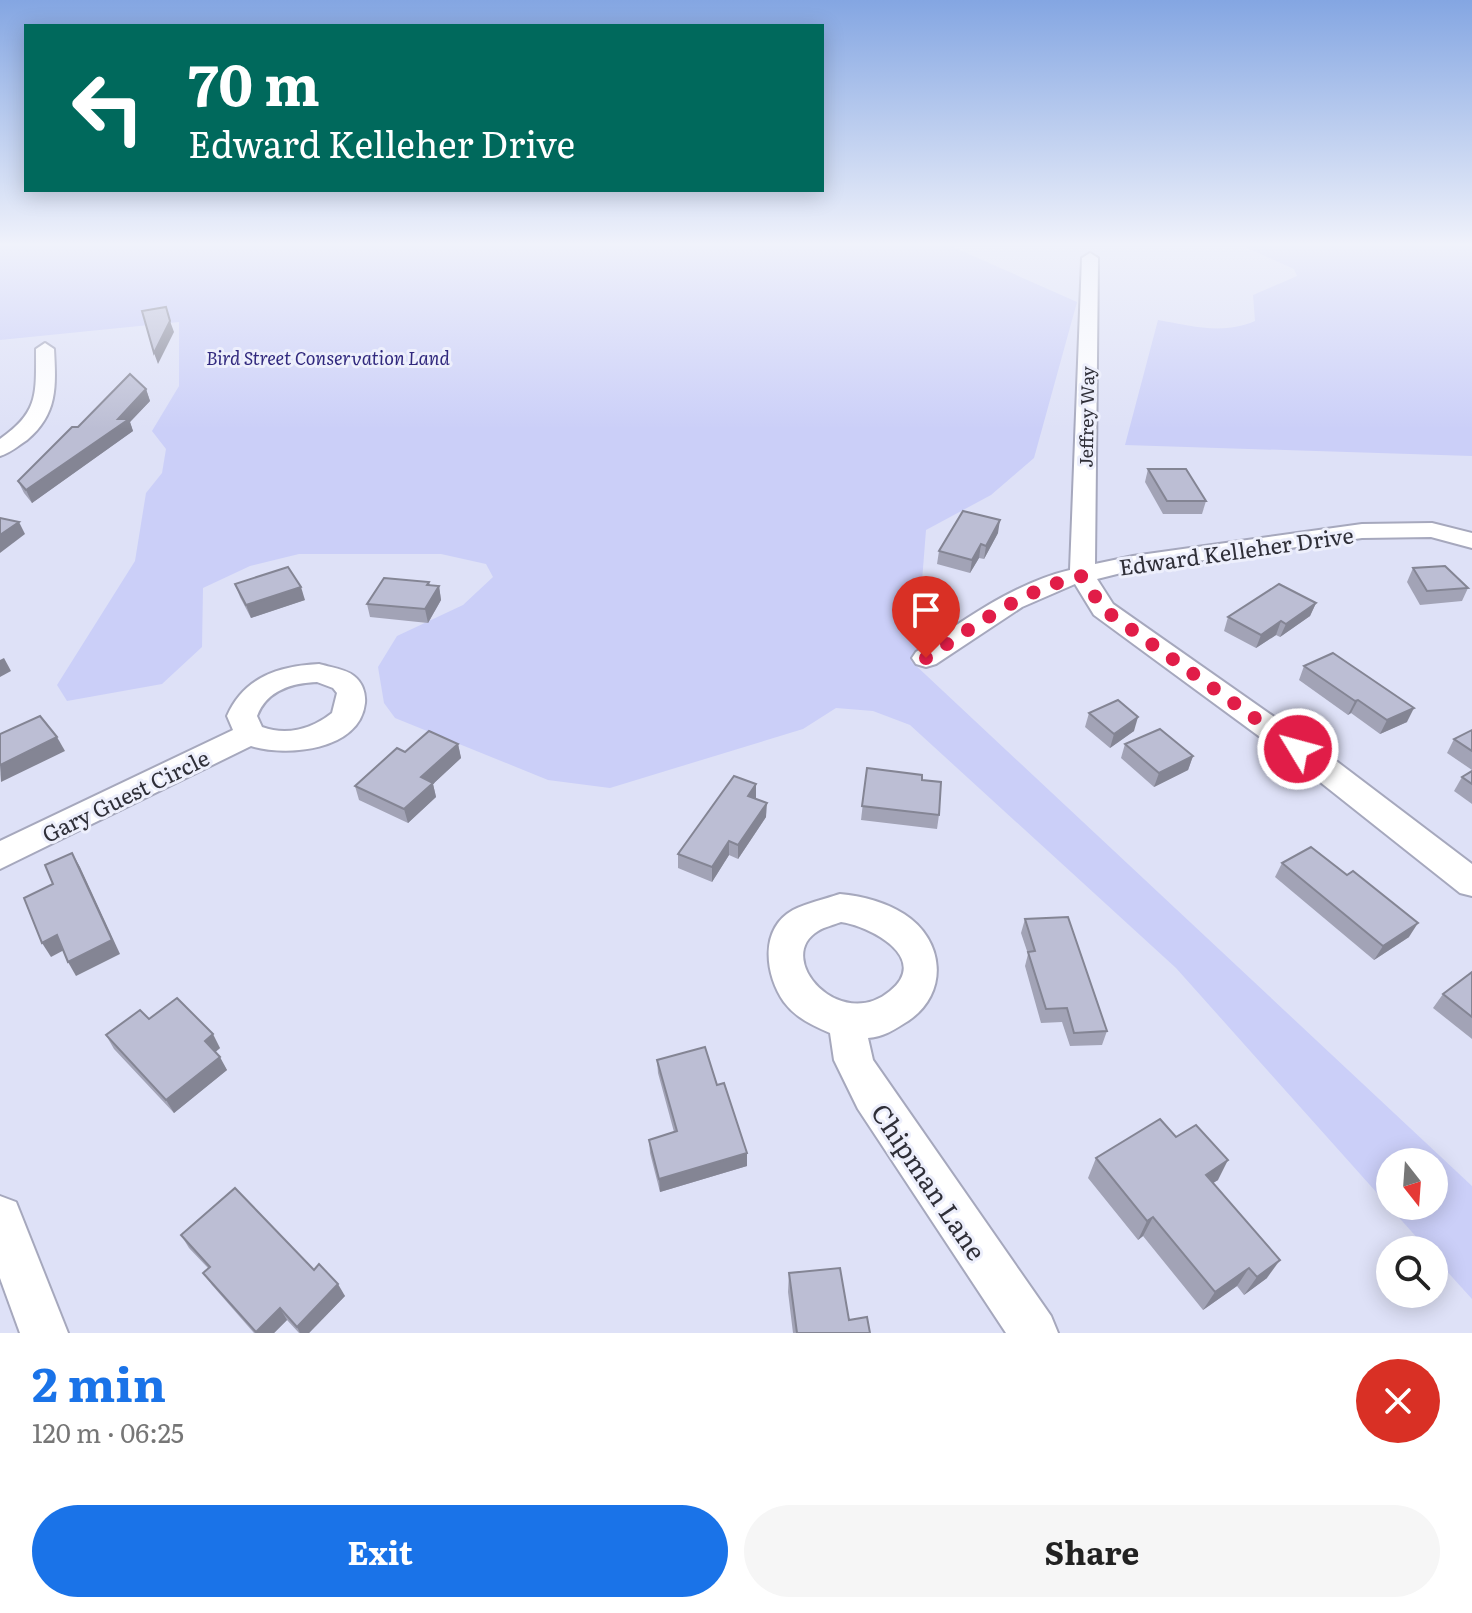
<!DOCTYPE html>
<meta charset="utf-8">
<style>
body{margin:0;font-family:Literata,serif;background:#f6f6f6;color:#222;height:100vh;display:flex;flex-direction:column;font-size:30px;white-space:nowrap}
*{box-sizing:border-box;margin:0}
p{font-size:26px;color:#767676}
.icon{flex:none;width:44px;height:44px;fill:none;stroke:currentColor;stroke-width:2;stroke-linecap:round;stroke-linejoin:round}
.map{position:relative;height:1333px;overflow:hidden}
.sheet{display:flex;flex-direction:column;background:#fff;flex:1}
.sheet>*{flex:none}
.guide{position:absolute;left:24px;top:24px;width:800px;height:168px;border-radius:0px;box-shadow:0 4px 20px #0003;background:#00695c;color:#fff;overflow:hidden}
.needle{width:52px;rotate:163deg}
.buttons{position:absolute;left:1376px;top:1148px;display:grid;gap:16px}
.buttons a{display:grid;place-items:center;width:72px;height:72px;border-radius:50%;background:#fff;box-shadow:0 4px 20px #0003;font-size:40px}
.pin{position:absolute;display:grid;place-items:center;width:68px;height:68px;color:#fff;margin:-82px -34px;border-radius:50% 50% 50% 0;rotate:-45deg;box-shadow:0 0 8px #0007}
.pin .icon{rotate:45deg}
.me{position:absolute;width:88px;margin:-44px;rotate:307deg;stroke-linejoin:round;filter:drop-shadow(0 0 6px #0008)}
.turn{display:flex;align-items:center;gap:28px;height:168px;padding:0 32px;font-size:36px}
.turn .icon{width:104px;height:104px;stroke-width:2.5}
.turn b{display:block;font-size:56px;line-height:68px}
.round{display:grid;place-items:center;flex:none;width:84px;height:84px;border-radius:42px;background:#f6f6f6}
.summary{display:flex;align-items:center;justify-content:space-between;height:136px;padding:0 32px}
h1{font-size:48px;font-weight:700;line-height:60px;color:#1a73e8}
.button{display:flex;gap:16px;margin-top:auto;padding:16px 32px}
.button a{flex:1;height:92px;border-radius:48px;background:#1a73e8;color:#fff;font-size:32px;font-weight:700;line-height:92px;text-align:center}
.button a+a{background:#f6f6f6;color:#222}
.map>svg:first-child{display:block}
.green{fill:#cbcff8;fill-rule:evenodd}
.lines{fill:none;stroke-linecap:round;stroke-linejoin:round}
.minor-casing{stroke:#a6a8bd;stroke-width:4}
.minor{fill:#fff;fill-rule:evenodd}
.wall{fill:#a2a3b6}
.shaded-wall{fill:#848594}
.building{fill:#bcbed4;stroke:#848594;stroke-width:2}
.route{stroke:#e11d48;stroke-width:14;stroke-dasharray:0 25.2}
.labels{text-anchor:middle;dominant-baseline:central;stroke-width:6;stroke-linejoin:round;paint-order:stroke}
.far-park-label{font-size:18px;font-style:italic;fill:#31297e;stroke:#edeffc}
.far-street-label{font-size:18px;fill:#2f2f38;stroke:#edeffc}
.street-label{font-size:22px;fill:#2f2f38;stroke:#edeffc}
.near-street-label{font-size:26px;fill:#2f2f38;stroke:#edeffc}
</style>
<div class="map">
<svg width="1472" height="1333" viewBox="0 0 1472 1333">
<rect width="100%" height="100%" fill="#dee1f7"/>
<g class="green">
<path d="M0,243H944L1077,302L1034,458L991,495L926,530L922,581L953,607L925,651L911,661L1472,1186V1299L1434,1257V1250H1428L1176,968L910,725L873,711L836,708L803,729L610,788L548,780L395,718L384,703L378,667L397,636L463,605L493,577L486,564L441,554H299L250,566L203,588L202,647L162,684L67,701L57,685L135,561L146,493L162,473L166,449L152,431L179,386V322L0,340ZM1390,1162H1434V1206H1390Z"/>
<path d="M1236,243H1472V456L1125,445L1158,320C1192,326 1222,335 1255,321L1253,295L1297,276L1294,269Z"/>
</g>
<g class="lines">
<defs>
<g id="minor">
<path d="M1090,253L1098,258L1095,564L1133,556L1362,524L1432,523L1472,533V548L1431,537L1362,538L1133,570L1097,579L1113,604L1327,754L1472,864V896L1460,893L1305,770L1094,615L1075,584L1022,607L936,664L926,667L916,664L912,658L916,652C965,620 1012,584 1070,570L1082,258Z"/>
<path d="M45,343L54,349C56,386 58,414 27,440C18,446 10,453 0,456V439C39,412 36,394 36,349Z"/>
<path d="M319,664C329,667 346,669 354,676C362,682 366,693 365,703C360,751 286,757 251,746L0,869V841L233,730L227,716C244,677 279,666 319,664ZM317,682L333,688L337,693L332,713C312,729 287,736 262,727L257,716C267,690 292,683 317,682Z"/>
<path d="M840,894C862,896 885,902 904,914C945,940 949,994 908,1021C895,1029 884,1037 868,1038L873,1060L1051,1316L1058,1333H1006L858,1109L834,1060L830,1033C812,1025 796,1018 784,1002C765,975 759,929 793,910C807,903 825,899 840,894ZM841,922C870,926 931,958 890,991C840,1033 773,958 818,931C824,927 834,925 841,922Z"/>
<polygon points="0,1196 16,1202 68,1333 20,1333 0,1278"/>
</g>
</defs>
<use href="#minor" class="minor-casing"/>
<use href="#minor" class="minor"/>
</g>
<g class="wall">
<polygon points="146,389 150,401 130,422 133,431 32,503 24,493 18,481"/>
<polygon points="1148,469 1206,501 1202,514 1163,514 1145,482"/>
<polygon points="998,533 984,559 979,558 970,573 937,564 939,551"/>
<polygon points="1413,568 1468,588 1462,601 1420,605 1407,582"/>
<polygon points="429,582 430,585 439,586 441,600 428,623 370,617 367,604"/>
<polygon points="235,584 305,600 251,618 240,597"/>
<polygon points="1316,603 1310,616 1280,637 1276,635 1256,648 1224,631 1228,617"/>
<polygon points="1304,666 1407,722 1380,734 1351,713 1348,715 1299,680"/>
<polygon points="1089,713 1134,731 1110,748 1085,727"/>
<polygon points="1472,730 1472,770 1447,753 1454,739"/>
<polygon points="458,744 461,758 433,784 436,797 408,823 359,800 355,786 405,752"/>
<polygon points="1125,744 1193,756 1188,770 1154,787 1121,758"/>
<polygon points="867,768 922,780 939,815 937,829 861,820"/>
<polygon points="1472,771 1472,804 1454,791 1462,777"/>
<polygon points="756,784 755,799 766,817 738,859 729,855 712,882 678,868 678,854"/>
<polygon points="1282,863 1409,937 1374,960 1275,877"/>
<polygon points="1025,919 1107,1031 1102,1045 1070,1046 1062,1022 1041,1023 1025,966 1028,954 1021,933"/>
<polygon points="1472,972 1472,1039 1433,1008 1443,994"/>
<polygon points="149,1019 220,1048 215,1052 227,1070 174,1113 114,1049 106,1035"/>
<polygon points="657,1060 717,1085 747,1166 660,1192 650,1153 649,1140 674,1132 658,1073"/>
<polygon points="1176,1137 1218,1180 1213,1183 1267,1278 1244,1295 1237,1286 1203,1310 1143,1236 1138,1240 1088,1178 1096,1158"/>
<polygon points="181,1235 314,1270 345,1296 309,1333 299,1333 287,1320 274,1333 254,1333 212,1285 203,1273 208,1268 189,1248"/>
<polygon points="789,1273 849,1320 870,1333 793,1333 788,1292"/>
</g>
<g class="shaded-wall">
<polygon points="170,321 174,332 158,364 154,353"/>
<polygon points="146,389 150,401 130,422 133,431 32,503 26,490 118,419"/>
<polygon points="1000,520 998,533 984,559 986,546"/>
<polygon points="19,522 25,534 0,553 0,535"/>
<polygon points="981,544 979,558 970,573 972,560"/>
<polygon points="439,586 441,600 428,623 425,609"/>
<polygon points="301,587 305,600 251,618 246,605"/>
<polygon points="1316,603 1310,616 1280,637 1286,624"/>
<polygon points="1281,621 1276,635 1256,648 1261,635"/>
<polygon points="4,658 11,671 0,677 0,660"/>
<polygon points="1358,700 1351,713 1348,715 1355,701"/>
<polygon points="1414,708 1407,722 1380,734 1387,720"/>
<polygon points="1138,717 1134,731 1110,748 1114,734"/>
<polygon points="57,737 65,751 1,782 0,765"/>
<polygon points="458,744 461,758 433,784 436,797 408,823 404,809 421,777"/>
<polygon points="1193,756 1188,770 1154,787 1159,773"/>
<polygon points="756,784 756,798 748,810 748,796"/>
<polygon points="767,803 766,817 738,859 738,845"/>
<polygon points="729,841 729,855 712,882 712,867"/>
<polygon points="72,853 80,867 120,954 76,976 68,962"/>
<polygon points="1418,923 1409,937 1374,960 1383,946"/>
<polygon points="57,935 66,949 51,957 42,943"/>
<polygon points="213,1034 220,1048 212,1055 205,1041"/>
<polygon points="220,1057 227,1070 174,1113 166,1100"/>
<polygon points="747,1153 747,1166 660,1192 659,1179"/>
<polygon points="1228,1160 1218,1180 1195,1194 1206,1175"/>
<polygon points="1153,1217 1143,1236 1138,1240 1147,1221"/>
<polygon points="1280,1260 1267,1278 1244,1295 1257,1277"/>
<polygon points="1249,1268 1237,1286 1203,1310 1215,1292"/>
<polygon points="338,1284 345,1296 309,1333 300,1333 297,1327"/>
<polygon points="280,1308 287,1320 274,1333 256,1333 256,1332"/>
</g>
<g class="building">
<polygon points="166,307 170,321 154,353 142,311"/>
<polygon points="130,374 146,389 118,419 129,419 26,490 18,481 72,427 78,427"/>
<polygon points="1148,469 1186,469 1206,501 1167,501"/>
<polygon points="963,511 1000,520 986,546 981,544 972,560 939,551"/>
<polygon points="0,518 19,522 0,535"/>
<polygon points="1445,566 1468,588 1427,591 1413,568"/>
<polygon points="288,567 301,587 246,605 235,584"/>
<polygon points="384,578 429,582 427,585 439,586 425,609 367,604"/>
<polygon points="1279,584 1316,603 1286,624 1281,621 1261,635 1228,617"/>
<polygon points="1333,653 1414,708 1387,720 1358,700 1355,701 1304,666"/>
<polygon points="1118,700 1138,717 1114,734 1089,713"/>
<polygon points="40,716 57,737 0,765 0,734"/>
<polygon points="1160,729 1193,756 1159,773 1125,744"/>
<polygon points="1472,730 1472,751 1454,739"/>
<polygon points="429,731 458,744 421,777 433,783 404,809 355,786 397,748 405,752"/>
<polygon points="867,768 922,775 922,780 941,782 939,815 862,806"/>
<polygon points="1472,771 1472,784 1462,777"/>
<polygon points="734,776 756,784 748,796 767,803 738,845 729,841 712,867 678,854"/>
<polygon points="1311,847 1347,875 1353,871 1418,923 1383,946 1282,863"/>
<polygon points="72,853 112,940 68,962 57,935 42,943 24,898 53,884 45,865"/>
<polygon points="1068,917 1107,1031 1074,1033 1067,1008 1046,1009 1028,952 1035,951 1025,919"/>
<polygon points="1472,972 1472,1017 1443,994"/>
<polygon points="177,998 213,1034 205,1041 220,1057 166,1100 106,1035 140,1010 149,1019"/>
<polygon points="705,1047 717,1085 724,1083 747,1153 659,1179 649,1140 677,1131 657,1060"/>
<polygon points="1160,1119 1176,1137 1196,1125 1228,1160 1206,1175 1280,1260 1257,1277 1249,1268 1215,1292 1153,1217 1147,1221 1096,1158"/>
<polygon points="235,1188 314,1270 319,1264 338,1284 297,1327 280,1308 256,1332 203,1273 210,1267 181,1235"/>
<polygon points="840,1268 849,1320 867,1317 870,1333 797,1333 789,1273"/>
</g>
<linearGradient id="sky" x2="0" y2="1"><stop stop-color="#84a6e2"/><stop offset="0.57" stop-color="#f0f2fb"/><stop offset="1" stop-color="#f0f2fb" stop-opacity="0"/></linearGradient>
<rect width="1472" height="429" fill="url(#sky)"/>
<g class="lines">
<path class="route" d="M926,658C975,626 1023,589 1082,576L1103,609L1298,749"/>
</g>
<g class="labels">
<g class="far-park-label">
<text x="328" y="357">Bird Street Conservation Land</text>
</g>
<g class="far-street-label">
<text transform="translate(1086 417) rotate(-89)">Jeffrey Way</text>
</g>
<g class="street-label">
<text transform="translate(1236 550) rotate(-8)">Edward Kelleher Drive</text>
<text transform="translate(125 795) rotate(-26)">Gary Guest Circle</text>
</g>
<g class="near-street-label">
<text transform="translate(930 1181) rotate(56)">Chipman Lane</text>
</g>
</g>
</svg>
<div class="buttons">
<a><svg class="needle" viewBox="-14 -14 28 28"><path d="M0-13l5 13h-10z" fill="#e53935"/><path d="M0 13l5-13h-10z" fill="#767676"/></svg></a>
<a><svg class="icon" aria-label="search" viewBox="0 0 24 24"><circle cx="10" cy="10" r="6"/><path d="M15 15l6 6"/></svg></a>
</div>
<div class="pin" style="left:926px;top:658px;background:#d93025"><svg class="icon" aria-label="arrive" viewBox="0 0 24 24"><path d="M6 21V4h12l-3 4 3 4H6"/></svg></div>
<svg class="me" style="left:1298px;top:749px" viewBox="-20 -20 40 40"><circle r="17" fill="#e11d48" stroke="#fff" stroke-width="3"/><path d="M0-11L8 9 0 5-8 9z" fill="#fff"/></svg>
<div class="guide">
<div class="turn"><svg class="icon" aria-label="left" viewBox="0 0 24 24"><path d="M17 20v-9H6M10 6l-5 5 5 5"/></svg><div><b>70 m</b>Edward Kelleher Drive</div></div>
</div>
</div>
<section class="sheet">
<div class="summary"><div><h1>2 min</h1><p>120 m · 06:25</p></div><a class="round" style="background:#d93025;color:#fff"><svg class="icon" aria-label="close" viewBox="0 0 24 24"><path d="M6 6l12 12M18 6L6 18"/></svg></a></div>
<div class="button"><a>Exit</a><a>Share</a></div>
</section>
